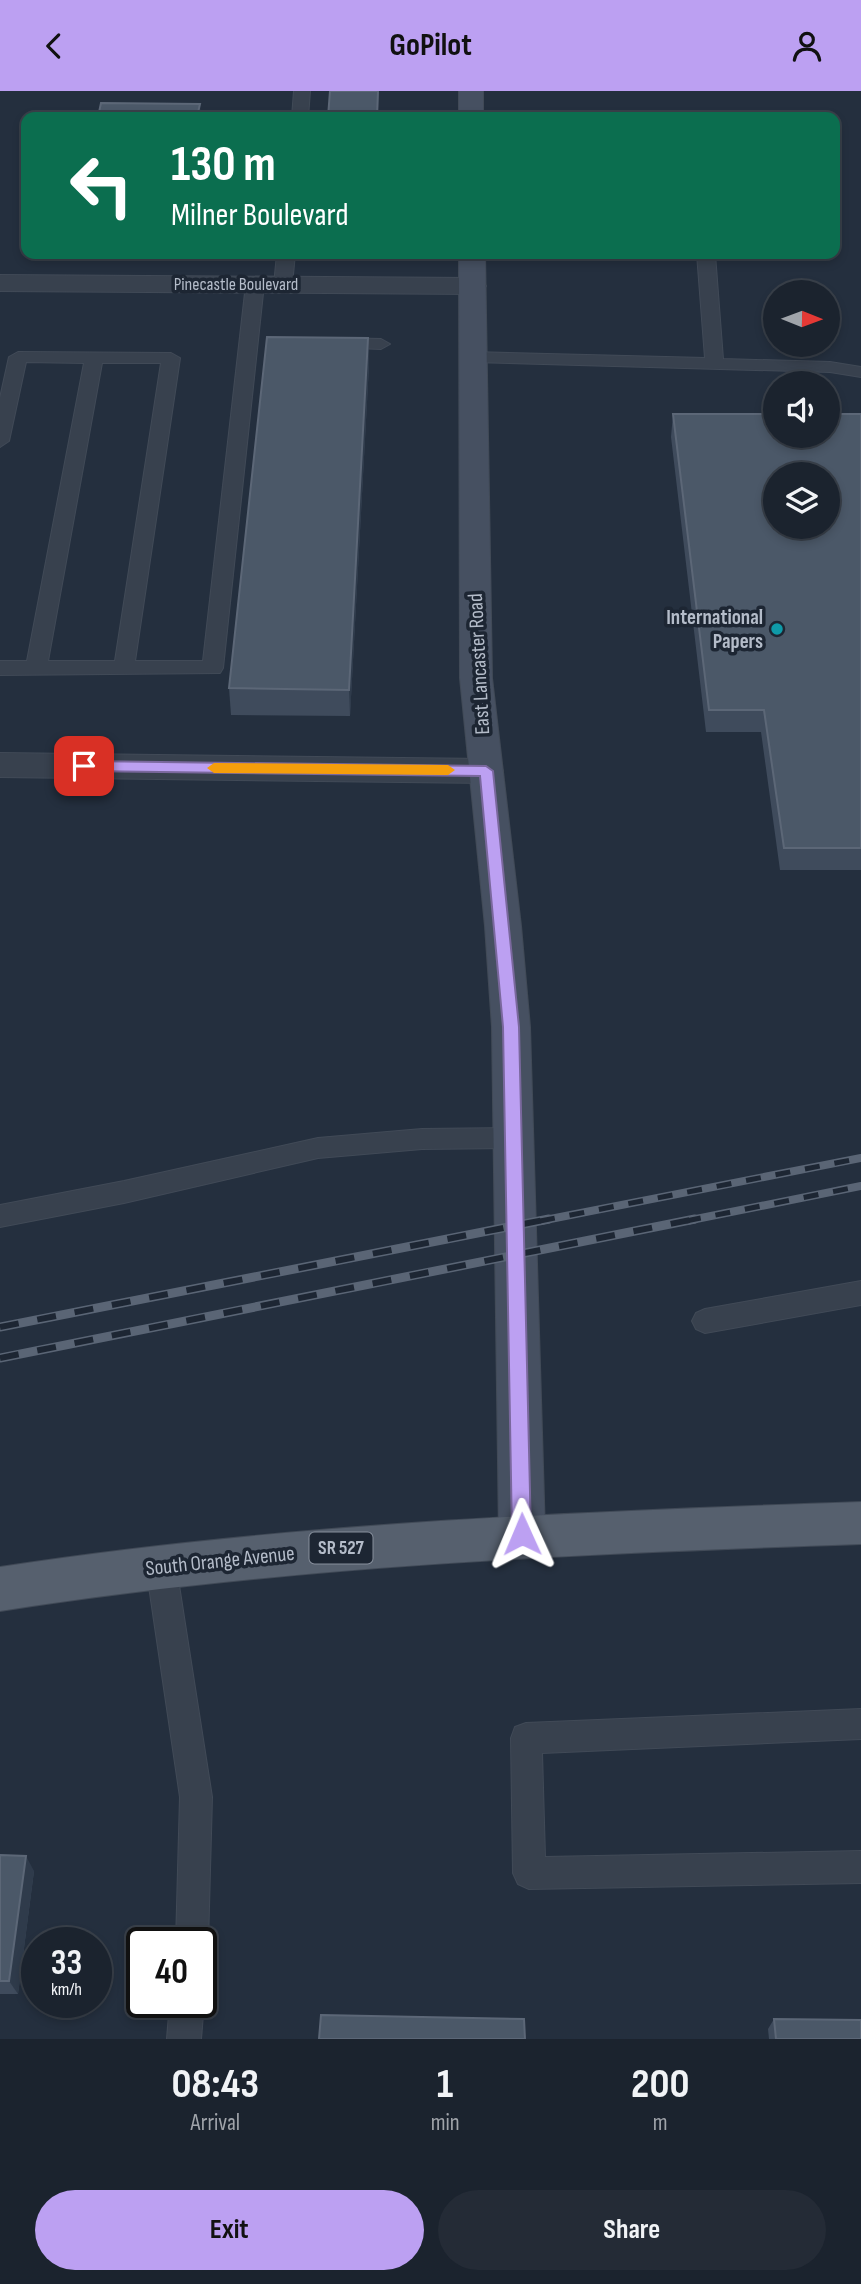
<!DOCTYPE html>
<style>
body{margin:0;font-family:"Sofia Sans Condensed",sans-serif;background:#242b36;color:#f1f3f6;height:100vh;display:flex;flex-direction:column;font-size:26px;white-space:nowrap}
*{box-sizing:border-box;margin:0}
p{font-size:23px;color:#a0a4aa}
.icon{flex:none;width:38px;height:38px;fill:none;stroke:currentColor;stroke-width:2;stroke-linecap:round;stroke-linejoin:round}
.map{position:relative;height:1948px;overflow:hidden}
.details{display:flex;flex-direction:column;background:#1b232e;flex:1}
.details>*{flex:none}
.hud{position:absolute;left:21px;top:21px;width:819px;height:147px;border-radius:14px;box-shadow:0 4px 10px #0003,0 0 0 2px #39404a;background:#0b6e4f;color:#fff;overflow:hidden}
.needle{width:46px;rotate:91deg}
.fabs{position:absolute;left:763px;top:189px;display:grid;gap:14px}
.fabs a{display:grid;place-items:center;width:77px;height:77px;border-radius:50%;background:#1b232e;box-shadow:0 4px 10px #0003,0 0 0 2px #39404a;font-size:35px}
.speed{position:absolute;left:21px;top:1836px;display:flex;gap:14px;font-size:35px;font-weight:700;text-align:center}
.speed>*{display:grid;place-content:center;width:91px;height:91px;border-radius:50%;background:#1b232e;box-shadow:0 4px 10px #0003,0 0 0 2px #39404a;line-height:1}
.speed small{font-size:18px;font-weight:400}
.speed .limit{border:4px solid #111;border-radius:10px;background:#fff;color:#111}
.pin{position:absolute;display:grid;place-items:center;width:60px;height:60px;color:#fff;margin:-30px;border-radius:14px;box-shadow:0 4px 10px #0006}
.me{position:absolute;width:77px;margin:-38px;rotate:359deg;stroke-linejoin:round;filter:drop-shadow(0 0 5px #0008)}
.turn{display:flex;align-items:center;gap:24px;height:147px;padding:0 35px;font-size:32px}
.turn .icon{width:91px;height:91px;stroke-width:2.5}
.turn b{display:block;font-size:49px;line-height:60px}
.eta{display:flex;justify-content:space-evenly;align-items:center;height:119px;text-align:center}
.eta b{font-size:42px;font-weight:700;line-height:49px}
.cta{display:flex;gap:14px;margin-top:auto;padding:14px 35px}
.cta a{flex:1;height:80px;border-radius:42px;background:#bca0f2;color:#111;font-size:28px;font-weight:700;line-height:80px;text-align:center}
.cta a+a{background:#242b36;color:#f1f3f6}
header{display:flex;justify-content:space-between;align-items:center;height:91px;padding:0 35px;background:#bca0f2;color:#111;font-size:32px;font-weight:700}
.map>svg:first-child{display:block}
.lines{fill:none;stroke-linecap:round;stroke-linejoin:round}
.lane-casing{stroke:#414a57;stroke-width:2}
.street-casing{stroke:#414a57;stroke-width:2}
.secondary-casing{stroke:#414a57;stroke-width:2}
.primary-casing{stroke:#414a57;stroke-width:2}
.lane{fill:#38414e;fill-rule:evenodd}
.street{fill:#38414e;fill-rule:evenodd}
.secondary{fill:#465061;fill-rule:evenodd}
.primary{fill:#56606e;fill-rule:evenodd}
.rail-far1-casing{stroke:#5a6575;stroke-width:8}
.rail-casing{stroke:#5a6575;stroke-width:9}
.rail-far1{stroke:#1d2633;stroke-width:5;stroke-dasharray:15;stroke-linecap:butt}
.rail{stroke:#1d2633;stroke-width:6;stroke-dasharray:19;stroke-linecap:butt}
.wall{fill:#3f4b5c}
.shaded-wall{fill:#2f3b4b}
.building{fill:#4b5868;stroke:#5c6777;stroke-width:2;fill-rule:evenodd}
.route{fill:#bca0f2;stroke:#7a689d;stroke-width:2}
.slow{fill:#f59e0b}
.culture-dot{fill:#0f9aa8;stroke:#1d2633;stroke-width:2.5}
.labels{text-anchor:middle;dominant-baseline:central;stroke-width:7;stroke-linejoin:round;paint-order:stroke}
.far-street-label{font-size:18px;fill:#b4bcc9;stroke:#1d2633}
.shield{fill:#1d2633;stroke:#878f9c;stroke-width:2}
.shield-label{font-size:19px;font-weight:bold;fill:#b4bcc9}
.poi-label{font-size:21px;font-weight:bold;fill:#b4bcc9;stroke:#1d2633;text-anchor:end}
.street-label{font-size:21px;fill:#b4bcc9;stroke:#1d2633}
</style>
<header><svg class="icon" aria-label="back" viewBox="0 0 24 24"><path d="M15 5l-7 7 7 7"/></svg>GoPilot<svg class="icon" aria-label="person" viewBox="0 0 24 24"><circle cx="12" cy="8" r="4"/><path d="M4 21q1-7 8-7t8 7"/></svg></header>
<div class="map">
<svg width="861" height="1948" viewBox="0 0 861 1948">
<rect width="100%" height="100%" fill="#242f3e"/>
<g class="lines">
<defs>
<g id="lane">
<polygon points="294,0 310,0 308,26 292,26"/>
<polygon points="277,163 295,163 292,194 283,199 274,194"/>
<polygon points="697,163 715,163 723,268 830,271 861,276 861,286 830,281 472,271 463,266 472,261 705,267"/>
<path d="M255,188L264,193L223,577L220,582L0,584V570H27L84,272L26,271L9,350L0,356V307L9,266L18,261L171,262L180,267L135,570H203L246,193ZM102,272H161L115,570H48Z"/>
<polygon points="338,247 381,248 390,253 381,258 332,256 329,252"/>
<polygon points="514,1037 523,1040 527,1047 523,1054 514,1057 422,1058 318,1067 124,1112 0,1136 0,1114 124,1090 318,1047 422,1038"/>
<polygon points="861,1190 861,1214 705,1242 696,1238 692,1230 696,1222 705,1218"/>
<polygon points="161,1461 171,1465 176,1475 212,1706 208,1852 201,1864 201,1852 176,1852 180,1706 146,1475 151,1465"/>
<polygon points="861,1618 861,1648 542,1662 545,1766 861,1760 861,1792 529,1798 518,1793 513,1782 511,1647 515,1636 526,1632"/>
<polygon points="201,1906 204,1911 201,1948 167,1948 170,1911 201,1911"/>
</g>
<g id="street">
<polygon points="0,184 472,187 482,189 486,195 482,201 472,203 0,200"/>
<polygon points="0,662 486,668 498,671 503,680 498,689 486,692 0,686"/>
</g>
<g id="secondary">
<rect x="459" y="0" width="24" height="26"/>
<polygon points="459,163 485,163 492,587 521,835 530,936 545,1443 538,1458 522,1464 506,1458 499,1443 492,936 485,835 460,587"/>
</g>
<path id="primary" d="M861,1411V1453C571,1463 287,1475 0,1520V1476C287,1432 572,1421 861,1411Z"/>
</defs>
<use href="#lane" class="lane-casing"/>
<use href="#street" class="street-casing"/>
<use href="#secondary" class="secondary-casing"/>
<use href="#primary" class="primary-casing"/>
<use href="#lane" class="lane"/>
<use href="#street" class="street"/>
<use href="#secondary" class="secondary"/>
<use href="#primary" class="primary"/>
<defs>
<g id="rail-far1">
<polyline points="540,1130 861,1067"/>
<polyline points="686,1130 861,1095"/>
</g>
<g id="rail">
<polyline points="0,1236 549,1128"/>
<polyline points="0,1267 695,1128"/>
</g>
</defs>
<use href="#rail-far1" class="rail-far1-casing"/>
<use href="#rail" class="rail-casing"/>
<use href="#rail-far1" class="rail-far1"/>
<use href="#rail" class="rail"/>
</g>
<g class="wall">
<polygon points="368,247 369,274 350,625 231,624 229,597"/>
<polygon points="673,323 861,323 861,779 780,779 761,641 706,641 671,346"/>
<polygon points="0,1764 34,1780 18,1903 0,1903"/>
<polygon points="774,1928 861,1948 769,1948 768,1938"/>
</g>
<g class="shaded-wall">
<polygon points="378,0 379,0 378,26 377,26"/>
<polygon points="200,13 201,26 197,26"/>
<polygon points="368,247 369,274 350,625 349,599"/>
<polygon points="26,1765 34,1780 18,1903 9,1890"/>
</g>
<g class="building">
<polygon points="330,0 378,0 377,26 328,26"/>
<polygon points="101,12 200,13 197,26 98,26"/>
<polygon points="267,246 368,247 349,599 229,597"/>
<path d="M673,323H775V345H828V323H861V757H784L764,619H709ZM775,383H828V436H775Z"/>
<polygon points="0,1764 26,1765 9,1890 0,1890"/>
<polygon points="321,1924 524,1928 525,1948 319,1948"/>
<polygon points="774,1928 861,1929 861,1948 776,1948"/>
</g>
<polygon class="route" points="84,670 486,675 493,680 519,936 531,1443 528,1449 522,1452 515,1449 512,1443 503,936 480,685 84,680 77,675"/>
<polygon class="slow" points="214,672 448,674 455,679 448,684 214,682 207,677"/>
<circle class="culture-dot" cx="777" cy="538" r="7"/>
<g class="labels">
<g class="far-street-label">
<text x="236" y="193">Pinecastle Boulevard</text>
</g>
<rect class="shield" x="309.5" y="1441.5" width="63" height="31" rx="5"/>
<g class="shield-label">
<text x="341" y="1457">SR 527</text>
</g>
<g class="poi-label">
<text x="763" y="526">International<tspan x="763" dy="24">Papers</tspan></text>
</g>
<g class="street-label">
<text transform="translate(479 573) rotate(-93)">East Lancaster Road</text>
<text transform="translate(220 1470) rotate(-6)">South Orange Avenue</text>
</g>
</g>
</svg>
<div class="fabs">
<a><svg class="needle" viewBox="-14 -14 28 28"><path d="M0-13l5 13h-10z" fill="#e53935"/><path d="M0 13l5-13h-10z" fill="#a0a4aa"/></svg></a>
<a><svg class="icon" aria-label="sound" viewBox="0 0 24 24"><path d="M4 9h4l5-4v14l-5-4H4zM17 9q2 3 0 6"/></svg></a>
<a><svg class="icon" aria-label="layers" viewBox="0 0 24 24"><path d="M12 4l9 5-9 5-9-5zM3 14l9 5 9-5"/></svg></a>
</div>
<div class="speed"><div>33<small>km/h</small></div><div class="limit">40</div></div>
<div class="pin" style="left:84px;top:675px;background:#d93025"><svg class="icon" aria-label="arrive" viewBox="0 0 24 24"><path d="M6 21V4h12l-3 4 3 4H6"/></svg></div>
<svg class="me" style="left:522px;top:1443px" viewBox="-20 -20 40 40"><path d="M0-17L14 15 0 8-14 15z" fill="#bca0f2" stroke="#fff" stroke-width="4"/></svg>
<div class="hud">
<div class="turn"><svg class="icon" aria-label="left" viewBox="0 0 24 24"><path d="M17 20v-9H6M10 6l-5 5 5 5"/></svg><div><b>130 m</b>Milner Boulevard</div></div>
</div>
</div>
<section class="details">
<div class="eta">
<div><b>08:43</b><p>Arrival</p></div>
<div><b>1</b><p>min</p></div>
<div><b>200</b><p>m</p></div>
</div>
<div class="cta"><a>Exit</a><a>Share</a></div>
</section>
